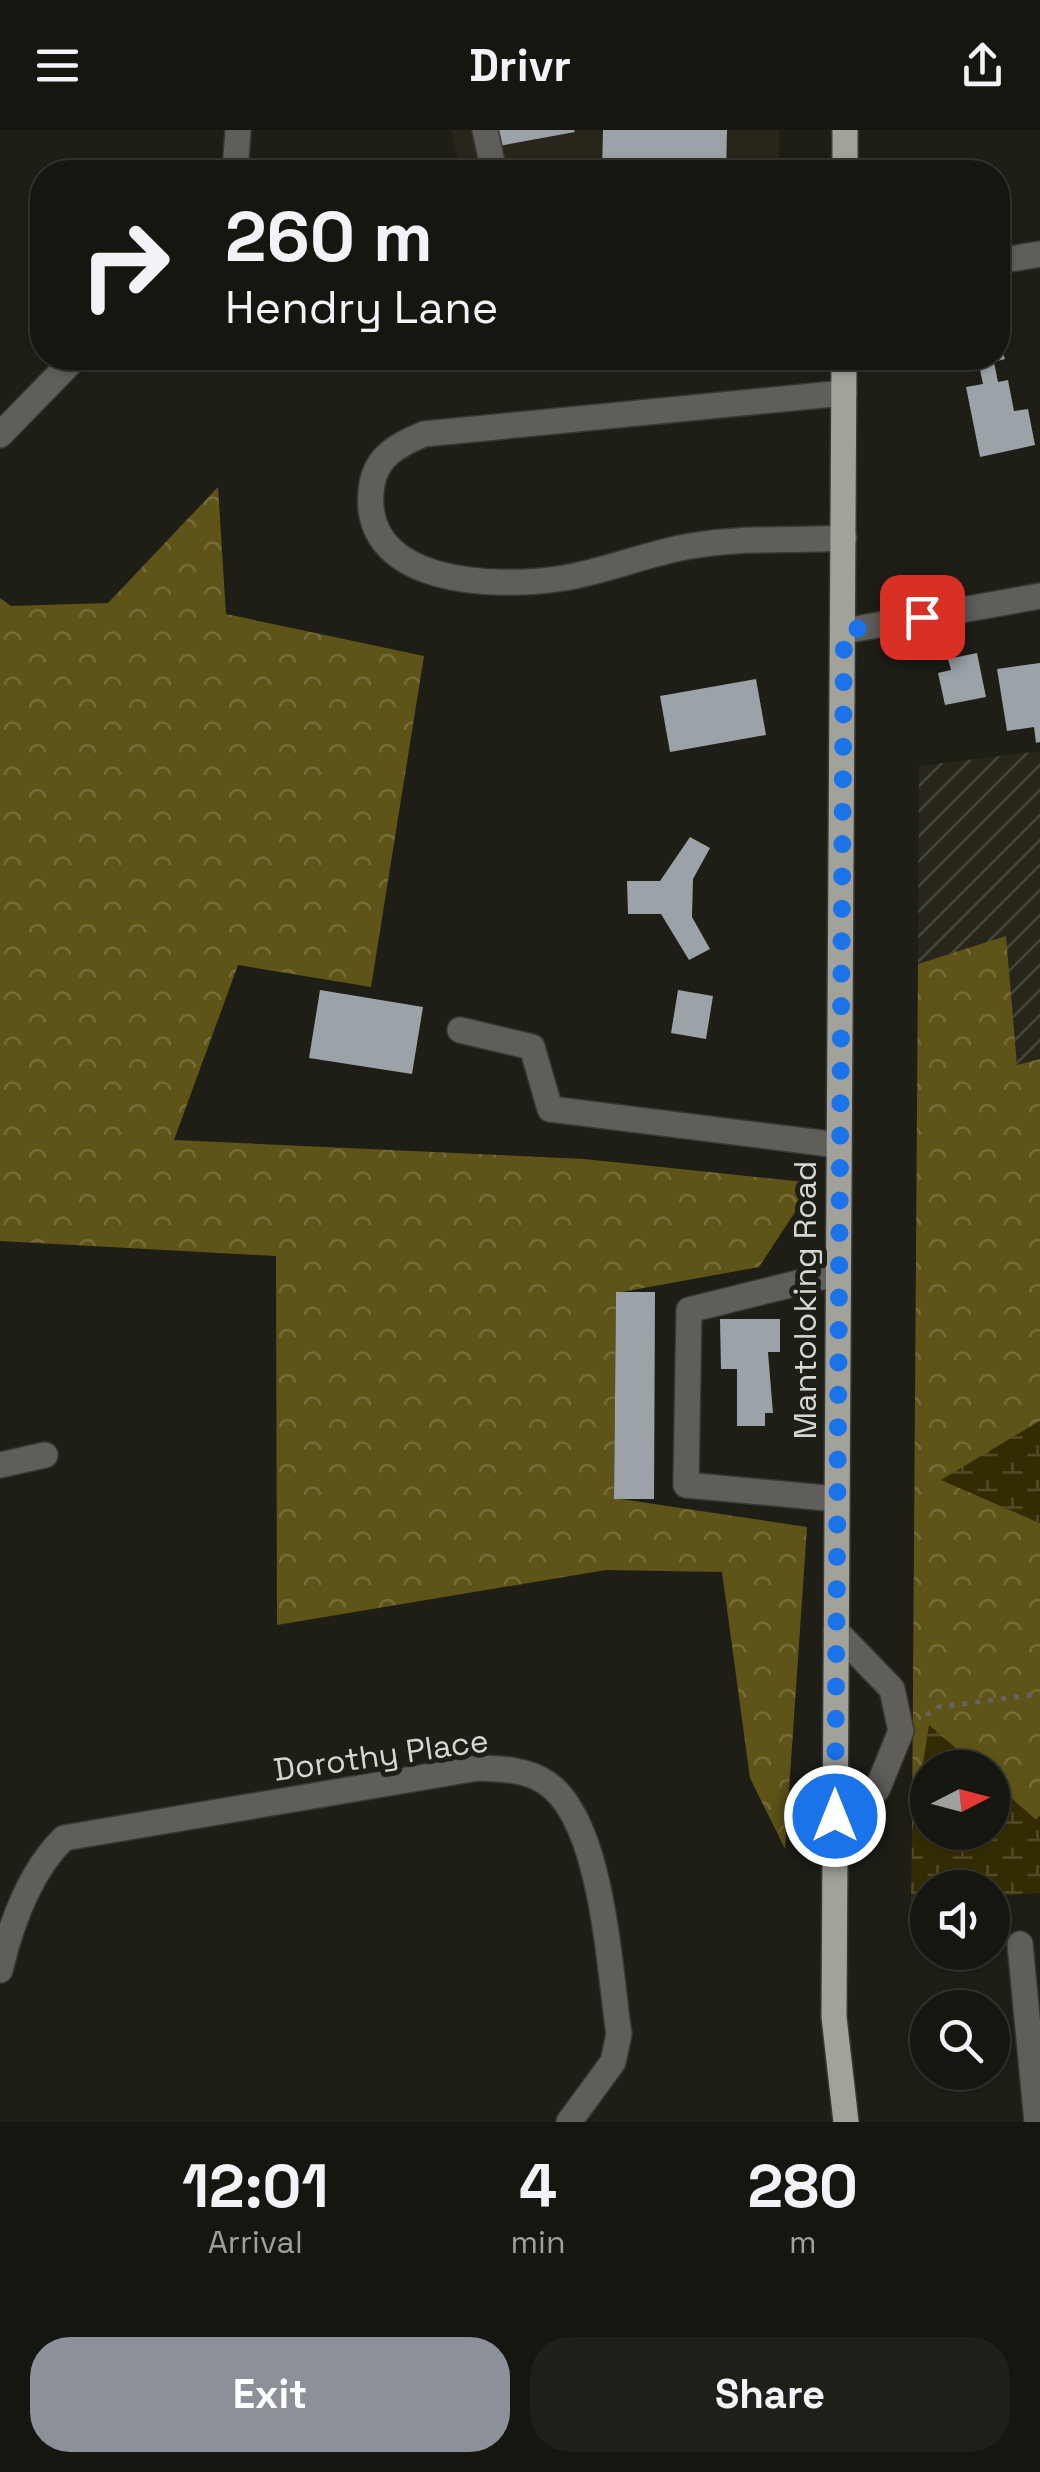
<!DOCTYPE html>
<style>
body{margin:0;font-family:"Space Grotesk",sans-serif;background:#1f1f19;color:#f1f3f6;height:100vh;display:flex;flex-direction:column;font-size:38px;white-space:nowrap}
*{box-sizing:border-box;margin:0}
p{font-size:32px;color:#9e9f9f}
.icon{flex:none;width:55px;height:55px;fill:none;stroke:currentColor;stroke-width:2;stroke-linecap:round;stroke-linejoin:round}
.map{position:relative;height:1992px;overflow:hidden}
.drawer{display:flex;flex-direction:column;background:#161610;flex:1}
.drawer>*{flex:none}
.banner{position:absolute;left:30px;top:30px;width:980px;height:210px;border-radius:40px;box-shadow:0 2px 8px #0004,0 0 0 2px #353530;background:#161610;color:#f1f3f6;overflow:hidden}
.needle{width:65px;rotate:84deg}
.buttons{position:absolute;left:910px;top:1620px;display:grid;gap:20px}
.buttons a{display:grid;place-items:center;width:100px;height:100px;border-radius:50%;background:#161610;box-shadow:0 2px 8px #0004,0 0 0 2px #353530;font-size:50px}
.pin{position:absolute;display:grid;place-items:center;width:85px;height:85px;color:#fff;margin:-42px;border-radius:20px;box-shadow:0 5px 15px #0006}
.me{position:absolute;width:110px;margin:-55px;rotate:0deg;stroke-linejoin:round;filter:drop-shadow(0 0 8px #0008)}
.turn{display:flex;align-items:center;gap:35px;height:210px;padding:0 30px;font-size:45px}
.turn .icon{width:130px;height:130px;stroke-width:2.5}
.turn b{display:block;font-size:70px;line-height:85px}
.eta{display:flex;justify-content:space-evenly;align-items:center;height:170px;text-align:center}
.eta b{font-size:60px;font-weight:800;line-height:70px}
.primary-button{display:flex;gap:20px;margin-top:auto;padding:20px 30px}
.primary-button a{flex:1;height:115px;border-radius:40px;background:#8c9099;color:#fff;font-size:40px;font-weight:800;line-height:115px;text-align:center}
.primary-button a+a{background:#1f1f19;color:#f1f3f6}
header{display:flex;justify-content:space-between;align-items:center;height:130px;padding:0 30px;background:#161610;font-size:45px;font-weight:800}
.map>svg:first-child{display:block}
.built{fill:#28261a}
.industrial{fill:url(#industrial-furrows)}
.forest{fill:url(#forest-crowns)}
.wetland{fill:url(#wetland-marsh)}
.building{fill:#9ba3a8}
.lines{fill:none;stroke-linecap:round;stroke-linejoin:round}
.minor-casing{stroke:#383730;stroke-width:28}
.major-casing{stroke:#383730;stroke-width:28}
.path{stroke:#64635d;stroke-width:5;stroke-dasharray:5 8;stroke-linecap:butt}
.minor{stroke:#5f5e5b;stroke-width:25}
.major{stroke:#a2a19a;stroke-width:25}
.route{stroke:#1a73e8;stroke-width:18;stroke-dasharray:0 32.4}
.labels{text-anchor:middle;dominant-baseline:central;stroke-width:10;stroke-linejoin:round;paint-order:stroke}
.street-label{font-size:32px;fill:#d7d6d2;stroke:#1e1d16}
</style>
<header><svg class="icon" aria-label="menu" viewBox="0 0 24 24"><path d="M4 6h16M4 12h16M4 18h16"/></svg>Drivr<svg class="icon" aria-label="share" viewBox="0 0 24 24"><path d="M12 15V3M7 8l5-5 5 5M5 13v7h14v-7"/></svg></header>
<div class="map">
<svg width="1040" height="1992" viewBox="0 0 1040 1992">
<defs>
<pattern id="industrial-furrows" width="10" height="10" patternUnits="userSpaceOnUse" patternTransform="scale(2.5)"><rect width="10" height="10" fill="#28261a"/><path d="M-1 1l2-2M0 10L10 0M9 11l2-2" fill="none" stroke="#46453a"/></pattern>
<pattern id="forest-crowns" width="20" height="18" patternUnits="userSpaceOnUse" patternTransform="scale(2.5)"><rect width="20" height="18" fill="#5f5418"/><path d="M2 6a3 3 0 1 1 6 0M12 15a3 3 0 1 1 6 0" fill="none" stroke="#756c39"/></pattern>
<pattern id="wetland-marsh" width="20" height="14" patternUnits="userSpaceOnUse" patternTransform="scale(2.5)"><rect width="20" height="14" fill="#332c03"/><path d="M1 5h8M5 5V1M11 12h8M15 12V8" fill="none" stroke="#504a27"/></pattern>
</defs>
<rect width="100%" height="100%" fill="#1e1d16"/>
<polygon class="built" points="451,0 779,0 779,42 461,42"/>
<polygon class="industrial" points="1040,621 1040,929 1017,936 1006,807 918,834 919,636"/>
<g class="forest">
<polygon points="218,357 226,484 424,526 371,857 238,835 174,1010 584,1029 814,1053 759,1137 616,1163 614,1368 807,1397 785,1719 750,1648 722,1442 606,1440 277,1495 276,1126 0,1111 0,468 11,476 108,473"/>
<polygon points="1006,806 1017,935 1040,929 1040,1291 942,1350 1040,1393 1040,1686 1036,1690 993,1652 992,1638 977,1637 930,1596 912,1703 918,834"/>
</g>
<g class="wetland">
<polygon points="1040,1291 1040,1393 941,1350"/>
<polygon points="929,1595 977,1637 928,1638 928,1702 992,1702 993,1652 1035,1690 1040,1686 1040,1763 993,1766 992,1758 928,1758 927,1771 911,1772 912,1703"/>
</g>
<g class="building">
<polygon points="496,0 574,0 575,2 499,16"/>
<polygon points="603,0 727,0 726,42 602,42"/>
<polygon points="998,211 1005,229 994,232 998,252 1008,250 1014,281 1028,279 1035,315 980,327 966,257 983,254 979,235 967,237 966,228 998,228"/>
<polygon points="718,228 773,228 773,237 717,235"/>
<polygon points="977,523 986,567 945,575 938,543 951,540 948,529"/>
<polygon points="1040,533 1040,612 1036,613 1034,597 1007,601 997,539"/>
<polygon points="756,549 766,605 670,622 660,566"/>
<polygon points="690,707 710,718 693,749 692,787 710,819 689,830 661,784 628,784 627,751 660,751"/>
<polygon points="320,860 423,877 412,944 309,928"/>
<polygon points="678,860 713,866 706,909 671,903"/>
<polygon points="616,1162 655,1162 654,1369 614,1369"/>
<polygon points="720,1189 780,1189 780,1222 768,1222 773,1283 765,1283 765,1296 737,1296 737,1239 721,1239"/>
</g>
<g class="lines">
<defs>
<g id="minor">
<polyline points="485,0 494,42"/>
<polyline points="235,42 238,0"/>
<polyline points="998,131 1040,124"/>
<polyline points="0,305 75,228"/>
<path d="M844,408C794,411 740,407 691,416C648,423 607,441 564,448C496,459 355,456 372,354C377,325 400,314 424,304L844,263"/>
<polyline points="844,501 1040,466"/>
<polyline points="460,900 532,917 550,979 838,1015"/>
<polyline points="0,1335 45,1325"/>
<polyline points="837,1369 686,1355 689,1180 838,1143"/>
<polyline points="835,1685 877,1660 901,1601 892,1559 836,1501"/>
<polyline points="1020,1814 1037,1992"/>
<path d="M0,1840C11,1794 30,1741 64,1708L478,1638C500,1639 526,1639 545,1652C603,1688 609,1840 619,1904L613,1932L569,1992"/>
</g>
<g id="major">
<polyline points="845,42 845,0"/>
<polyline points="844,228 834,1887 846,1992"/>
</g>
</defs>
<use href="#minor" class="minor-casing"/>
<use href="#major" class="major-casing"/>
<polyline class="path" points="926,1585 938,1577 1040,1564"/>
<use href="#minor" class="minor"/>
<use href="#major" class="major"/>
</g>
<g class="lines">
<polyline class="route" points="835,1686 844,501 922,487"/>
</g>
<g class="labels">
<g class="street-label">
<text transform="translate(805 1170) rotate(-90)">Mantoloking Road</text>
<text transform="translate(381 1625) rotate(-8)">Dorothy Place</text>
</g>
</g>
</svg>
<div class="buttons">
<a><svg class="needle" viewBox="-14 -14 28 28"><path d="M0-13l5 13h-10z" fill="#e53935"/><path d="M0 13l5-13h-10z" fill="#9e9f9f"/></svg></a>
<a><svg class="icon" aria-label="sound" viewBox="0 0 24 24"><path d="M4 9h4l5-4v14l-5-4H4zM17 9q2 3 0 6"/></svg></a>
<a><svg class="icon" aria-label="search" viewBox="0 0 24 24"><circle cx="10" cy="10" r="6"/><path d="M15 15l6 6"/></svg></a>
</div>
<div class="pin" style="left:922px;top:487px;background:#d93025"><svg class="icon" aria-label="arrive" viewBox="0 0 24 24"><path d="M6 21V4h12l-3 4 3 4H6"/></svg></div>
<svg class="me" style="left:835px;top:1686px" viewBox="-20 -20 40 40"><circle r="17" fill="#1a73e8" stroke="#fff" stroke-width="3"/><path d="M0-11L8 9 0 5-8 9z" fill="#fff"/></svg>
<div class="banner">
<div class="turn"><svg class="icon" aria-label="right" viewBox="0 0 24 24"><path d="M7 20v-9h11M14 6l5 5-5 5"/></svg><div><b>260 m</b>Hendry Lane</div></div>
</div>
</div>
<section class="drawer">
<div class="eta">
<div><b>12:01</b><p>Arrival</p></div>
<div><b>4</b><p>min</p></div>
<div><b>280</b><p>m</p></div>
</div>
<div class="primary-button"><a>Exit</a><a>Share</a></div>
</section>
